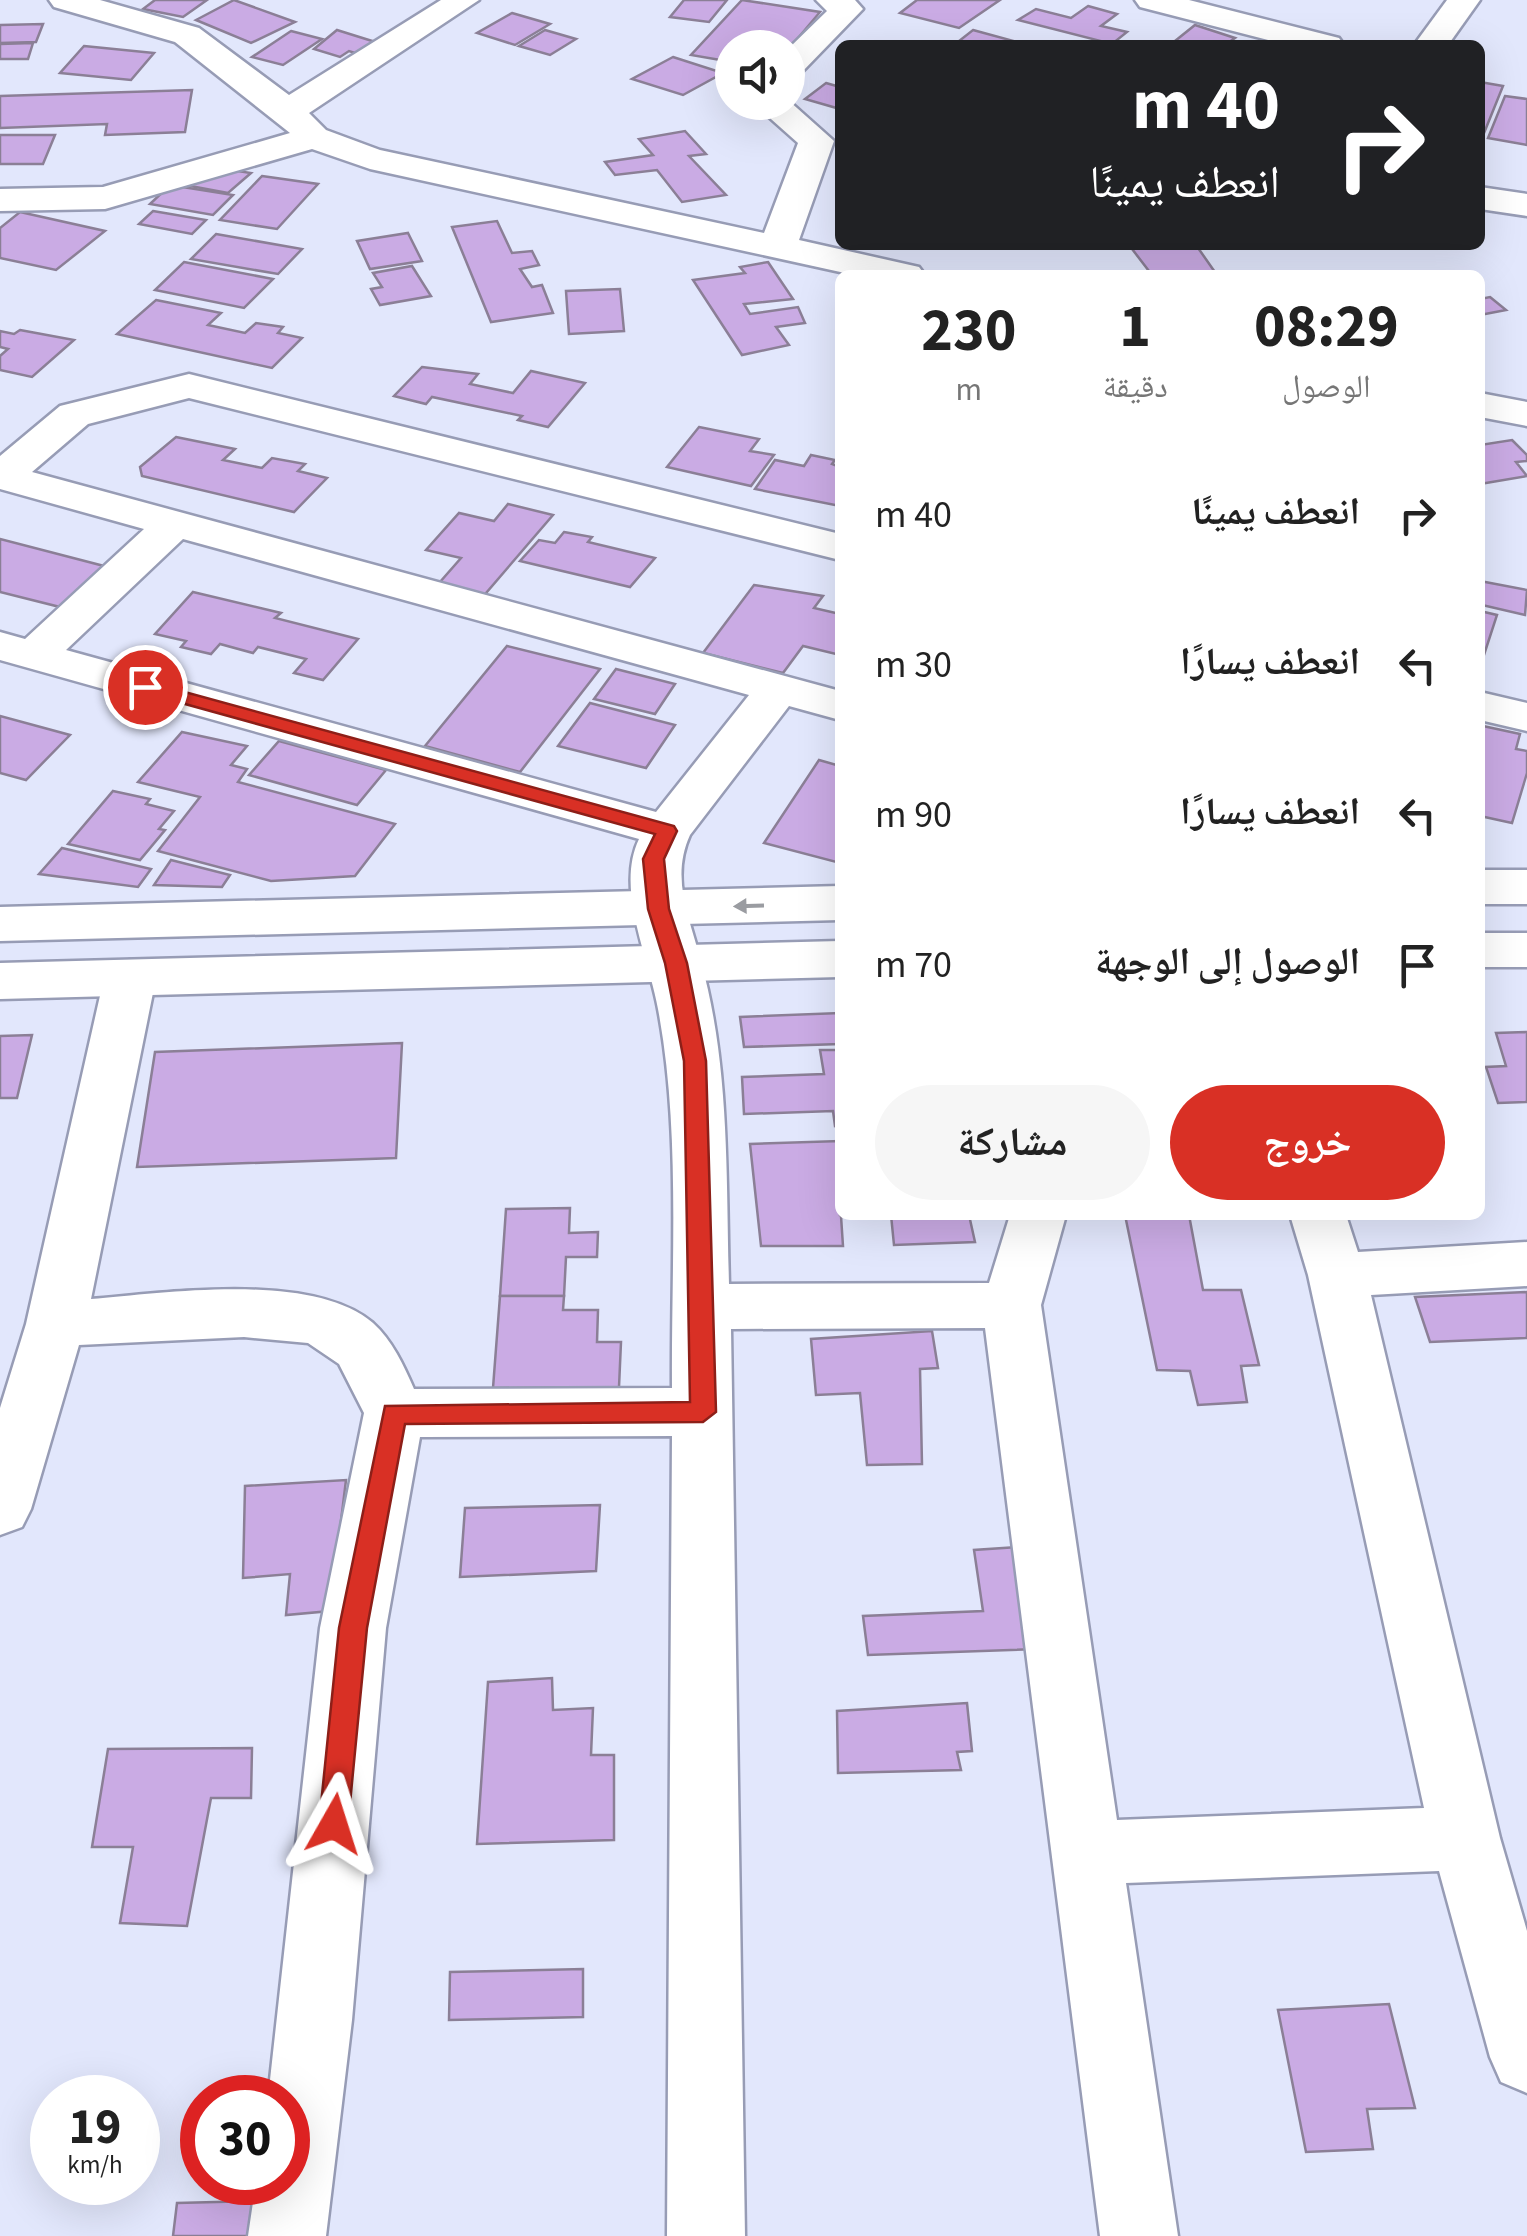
<!DOCTYPE html>
<html lang="ar">
<meta charset="utf-8">
<style>
body{margin:0;font-family:"Source Sans 3","Noto Naskh Arabic",sans-serif;background:#f6f6f6;color:#222;direction:rtl;height:100vh;display:flex;flex-direction:column;font-size:38px;white-space:nowrap}
*{box-sizing:border-box;margin:0}
p{font-size:32px;color:#767676}
.icon{flex:none;width:55px;height:55px;fill:none;stroke:currentColor;stroke-width:2;stroke-linecap:round;stroke-linejoin:round}
.map{position:relative;flex:1;overflow:hidden;direction:ltr}
.details{position:absolute;left:835px;top:270px;width:650px;height:950px;display:flex;flex-direction:column;background:#fff;border-radius:15px;box-shadow:0 10px 40px #0002;direction:rtl}
.details>*{flex:none}
.top-card{position:absolute;left:835px;top:40px;width:650px;height:210px;border-radius:15px;box-shadow:0 10px 40px #0002;direction:rtl;background:#202124;color:#fff;overflow:hidden}
.tools{position:absolute;left:715px;top:30px;display:grid;gap:20px}
.tools a{display:grid;place-items:center;width:90px;height:90px;border-radius:50%;background:#fff;box-shadow:0 10px 40px #0002;font-size:50px}
.speed{position:absolute;left:30px;top:2075px;display:flex;gap:20px;font-size:50px;font-weight:700;text-align:center}
.speed>*{display:grid;place-content:center;width:130px;height:130px;border-radius:50%;background:#fff;box-shadow:0 10px 40px #0002;line-height:1}
.speed small{font-size:25px;font-weight:400}
.speed .limit{border:15px solid #d22;background:#fff;color:#111}
.pin{position:absolute;display:grid;place-items:center;width:85px;height:85px;color:#fff;margin:-42px;border:5px solid #fff;border-radius:50%;box-shadow:0 2px 10px #0007}
.me{position:absolute;width:110px;margin:-55px;rotate:6deg;stroke-linejoin:round;filter:drop-shadow(0 0 8px #0008)}
.turn{display:flex;align-items:center;gap:35px;height:210px;padding:0 40px;font-size:45px}
.turn .icon{width:130px;height:130px;stroke-width:2.5}
.turn b{display:block;font-size:70px;line-height:85px}
.eta{display:flex;justify-content:space-evenly;align-items:center;height:170px;text-align:center}
.eta b{font-size:60px;font-weight:700;line-height:70px}
.button{display:flex;gap:20px;margin-top:auto;padding:20px 40px}
.button a{flex:1;height:115px;border-radius:60px;background:#d93025;color:#fff;font-size:40px;font-weight:700;line-height:115px;text-align:center}
.button a+a{background:#f6f6f6;color:#222}
ul{padding:0;list-style:none}
li{display:flex;align-items:center;gap:30px;height:150px;padding:0 40px}
li div{flex:1}
li b{display:block;font-size:38px}
li em{font-style:normal}
.map>svg:first-child{display:block}
.building{fill:#caabe4;stroke:#8b7f96;stroke-width:2.5}
.lines{fill:none;stroke-linecap:round;stroke-linejoin:round}
.street-casing{stroke:#979cb5;stroke-width:5}
.primary-casing{stroke:#979cb5;stroke-width:5}
.street{fill:#fff;fill-rule:evenodd}
.primary{fill:#fff;fill-rule:evenodd}
.oneway{fill:#9a9ca1}
.route{fill:#d93025;stroke:#8d1f18;stroke-width:2.5}
</style>
<div class="map">
<svg width="1527" height="2236" viewBox="0 0 1527 2236">
<rect width="100%" height="100%" fill="#e2e7fc"/>
<g class="building">
<polygon points="155,0 207,0 183,17 143,9"/>
<polygon points="234,0 295,22 251,43 196,20"/>
<polygon points="684,0 727,0 709,22 670,17"/>
<polygon points="742,0 820,12 788,50 732,48 732,62 691,55"/>
<polygon points="917,0 1000,0 959,28 900,13"/>
<polygon points="1088,6 1117,14 1101,26 1127,32 1112,44 1018,20 1036,9 1071,18"/>
<polygon points="512,13 550,24 515,45 477,33"/>
<polygon points="43,24 36,42 0,43 0,25"/>
<polygon points="1195,25 1235,38 1225,45 1170,45"/>
<polygon points="337,30 385,45 368,57 349,51 340,57 314,49"/>
<polygon points="545,30 576,39 550,55 519,46"/>
<polygon points="973,30 1028,45 954,45"/>
<polygon points="291,31 322,39 283,65 252,57"/>
<polygon points="33,43 28,59 0,59 0,44"/>
<polygon points="84,46 154,53 131,80 60,73"/>
<polygon points="673,57 723,73 683,95 632,79"/>
<polygon points="1480,82 1503,86 1480,143"/>
<polygon points="826,83 840,87 840,109 805,99"/>
<polygon points="192,90 185,132 105,135 107,124 0,128 0,96"/>
<polygon points="1505,96 1527,99 1527,145 1488,138"/>
<polygon points="685,131 706,154 689,156 726,195 682,202 657,170 615,175 605,162 653,155 639,139"/>
<polygon points="0,135 55,135 43,164 0,164"/>
<polygon points="211,167 251,173 228,193 185,185"/>
<polygon points="262,176 318,184 277,229 220,220"/>
<polygon points="170,185 233,195 213,215 150,204"/>
<polygon points="153,211 206,220 192,234 139,224"/>
<polygon points="20,212 105,231 56,270 0,258 0,228"/>
<polygon points="497,221 512,253 532,251 539,265 520,269 532,287 542,285 553,313 491,322 452,227"/>
<polygon points="408,233 422,261 370,269 357,241"/>
<polygon points="216,234 302,249 278,274 191,259"/>
<polygon points="1129,245 1196,245 1217,275 1152,275"/>
<polygon points="184,262 273,279 244,308 155,290"/>
<polygon points="768,262 793,299 744,304 750,314 798,307 805,323 776,327 789,345 742,355 693,280 745,273 740,267"/>
<polygon points="412,266 431,296 380,305 371,289 382,287 373,273"/>
<polygon points="620,289 624,331 569,334 566,291"/>
<polygon points="1490,297 1506,310 1480,315 1480,299"/>
<polygon points="156,300 221,313 208,325 245,333 256,323 283,327 278,333 302,338 272,368 117,334"/>
<polygon points="20,330 74,340 32,377 0,370 0,356 8,349 0,347 0,331 14,334"/>
<polygon points="422,367 478,374 470,384 513,393 531,371 585,383 548,427 518,420 522,416 432,397 426,404 394,396"/>
<polygon points="699,427 759,439 750,451 774,455 751,486 667,467"/>
<polygon points="176,437 235,449 223,460 262,468 272,458 305,464 298,471 327,478 294,512 142,476 140,467"/>
<polygon points="1512,440 1527,455 1527,461 1516,462 1527,476 1480,484 1480,445"/>
<polygon points="811,455 835,460 832,464 840,467 840,506 755,489 775,460 804,466"/>
<polygon points="508,504 553,515 480,600 433,590 461,558 426,550 459,513 494,521"/>
<polygon points="564,532 592,537 588,542 655,558 630,587 520,561 539,540 555,543"/>
<polygon points="0,539 104,566 64,608 0,592"/>
<polygon points="1480,581 1527,590 1525,615 1482,605"/>
<polygon points="754,585 823,596 814,608 840,614 840,655 803,646 783,673 703,653"/>
<polygon points="193,592 281,613 275,618 358,639 323,680 294,673 306,659 258,647 253,653 220,644 211,654 181,647 186,641 155,634"/>
<polygon points="1480,611 1497,615 1483,658 1480,658"/>
<polygon points="507,646 600,669 520,772 425,746"/>
<polygon points="616,669 675,684 655,714 594,699"/>
<polygon points="590,703 675,725 646,768 558,746"/>
<polygon points="0,716 70,735 26,780 0,773"/>
<polygon points="1483,726 1520,734 1516,749 1527,751 1527,773 1512,823 1480,816"/>
<polygon points="182,732 247,746 231,765 247,769 238,782 395,824 355,876 271,881 158,851 200,797 138,782"/>
<polygon points="279,741 386,770 357,805 249,775"/>
<polygon points="819,760 840,766 840,863 764,843"/>
<polygon points="113,791 150,799 146,804 174,811 159,829 165,830 140,860 68,844"/>
<polygon points="62,848 151,869 138,887 39,874"/>
<polygon points="171,860 230,875 222,887 154,885"/>
<polygon points="840,1013 840,1044 744,1047 740,1017"/>
<polygon points="1527,1032 1527,1102 1498,1103 1486,1067 1506,1066 1496,1033"/>
<polygon points="32,1035 17,1098 0,1098 0,1036"/>
<polygon points="402,1043 396,1158 137,1167 155,1052"/>
<polygon points="820,1050 840,1050 840,1125 835,1126 833,1111 744,1114 742,1077 824,1074"/>
<polygon points="840,1141 840,1215 867,1215 841,1216 843,1246 761,1246 750,1144"/>
<polygon points="570,1208 569,1233 598,1232 597,1257 566,1257 564,1296 500,1296 506,1209"/>
<polygon points="891,1215 969,1215 975,1242 894,1245"/>
<polygon points="1125,1215 1189,1215 1203,1290 1241,1290 1259,1365 1241,1366 1247,1402 1198,1405 1190,1371 1157,1370"/>
<polygon points="1527,1292 1527,1338 1430,1342 1415,1297"/>
<polygon points="500,1296 564,1296 563,1310 598,1310 597,1342 621,1342 619,1387 493,1388"/>
<polygon points="932,1331 938,1368 920,1369 922,1464 867,1465 860,1393 816,1395 811,1339"/>
<polygon points="346,1480 330,1611 286,1615 290,1574 243,1578 245,1486"/>
<polygon points="600,1505 596,1571 460,1577 465,1508"/>
<polygon points="1019,1547 1037,1649 868,1655 863,1616 983,1611 974,1550"/>
<polygon points="552,1678 553,1710 593,1708 591,1755 614,1755 614,1840 477,1844 488,1682"/>
<polygon points="967,1703 972,1751 957,1752 961,1770 838,1773 837,1711"/>
<polygon points="252,1748 251,1798 211,1798 187,1926 120,1923 133,1847 92,1847 108,1749"/>
<polygon points="583,1969 583,2017 449,2020 450,1972"/>
<polygon points="1389,2004 1415,2108 1367,2109 1373,2149 1306,2152 1278,2010"/>
<polygon points="260,2201 256,2236 173,2236 177,2203"/>
</g>
<g class="lines">
<defs>
<g id="street">
<polygon points="49,0 100,0 199,28 289,95 441,0 479,0 309,113 326,130 380,150 764,233 798,143 752,102 788,100 834,141 799,240 919,267 925,275 854,275 370,169 312,149 105,209 0,211 0,189 103,187 290,133 175,42 54,7"/>
<polygon points="816,0 855,0 863,9 800,74 788,77 788,49 827,11"/>
<polygon points="1135,0 1189,0 1339,38 1344,45 1288,45 1140,7"/>
<polygon points="1447,0 1480,0 1448,45 1414,45"/>
<polygon points="1480,187 1527,194 1527,216 1480,209"/>
<path d="M189,374L840,534V560L189,398L88,424L32,472L840,691V720L789,706L690,835C670,879 690,918 701,962C730,1066 726,1177 729,1284L989,1283L1010,1215H1066L1041,1305L1117,1820L1424,1808L1308,1275L1290,1215H1346L1358,1252L1527,1242V1286L1371,1295L1500,1838L1527,1931V2093L1501,2082L1490,2057L1439,1871L1126,1883L1178,2236H1100L985,1328L731,1329L745,2236H667L672,1436L420,1437L386,1628L352,2020L326,2236H248L256,2182H288V2098H268L320,1628L364,1413L339,1364L308,1343L244,1337L79,1345L31,1509L22,1527L0,1535V1408L26,1324L104,978L112,965L130,960L148,965L156,978L91,1299C166,1293 312,1271 373,1323C392,1340 404,1366 414,1389L672,1388C671,1266 681,1130 658,1009C649,957 615,889 639,839L0,660V632L25,639L144,529L0,489V456L60,406ZM183,539L749,695L656,812L66,650Z"/>
<polygon points="1480,393 1527,402 1527,426 1480,417"/>
<polygon points="1480,692 1527,703 1527,731 1480,720"/>
</g>
<g id="primary">
<rect x="1480" y="870" width="47" height="34"/>
<polygon points="840,886 840,920 0,941 0,907"/>
<rect x="1480" y="933" width="47" height="34"/>
<polygon points="840,941 840,977 0,999 0,963"/>
</g>
</defs>
<use href="#street" class="street-casing"/>
<use href="#primary" class="primary-casing"/>
<use href="#street" class="street"/>
<use href="#primary" class="primary"/>
</g>
<defs><path id="oneway-solid" d="M-6-.8H1V-3.2L6.5 0L1 3.2V.8H-6Z" transform="scale(2.5)"/></defs>
<use class="oneway" href="#oneway-solid" transform="translate(749 906) rotate(178)"/>
<polygon class="route" points="138,683 152,683 674,826 677,831 664,859 669,909 687,963 706,1061 716,1412 703,1422 405,1424 367,1628 348,1824 344,1833 334,1837 324,1833 319,1824 339,1628 385,1406 690,1402 684,1061 665,963 648,909 643,859 655,834 138,691"/>
</svg>
<div class="tools">
<a><svg class="icon" aria-label="sound" viewBox="0 0 24 24"><path d="M4 9h4l5-4v14l-5-4H4zM17 9q2 3 0 6"/></svg></a>
</div>
<div class="speed"><div>19<small>km/h</small></div><div class="limit">30</div></div>
<div class="pin" style="left:145px;top:687px;background:#d93025"><svg class="icon" aria-label="arrive" viewBox="0 0 24 24"><path d="M6 21V4h12l-3 4 3 4H6"/></svg></div>
<svg class="me" style="left:334px;top:1824px" viewBox="-20 -20 40 40"><path d="M0-17L14 15 0 8-14 15z" fill="#d93025" stroke="#fff" stroke-width="4"/></svg>
<div class="top-card">
<div class="turn"><svg class="icon" aria-label="right" viewBox="0 0 24 24"><path d="M7 20v-9h11M14 6l5 5-5 5"/></svg><div><b>40 m</b>انعطف يمينًا</div></div>
</div>
<section class="details">
<div class="eta">
<div><b>08:29</b><p>الوصول</p></div>
<div><b>1</b><p>دقيقة</p></div>
<div><b>230</b><p>m</p></div>
</div>
<ul>
<li><svg class="icon" aria-label="right" viewBox="0 0 24 24"><path d="M7 20v-9h11M14 6l5 5-5 5"/></svg><div><b>انعطف يمينًا</b></div><em>40 m</em></li>
<li><svg class="icon" aria-label="left" viewBox="0 0 24 24"><path d="M17 20v-9H6M10 6l-5 5 5 5"/></svg><div><b>انعطف يسارًا</b></div><em>30 m</em></li>
<li><svg class="icon" aria-label="left" viewBox="0 0 24 24"><path d="M17 20v-9H6M10 6l-5 5 5 5"/></svg><div><b>انعطف يسارًا</b></div><em>90 m</em></li>
<li><svg class="icon" aria-label="arrive" viewBox="0 0 24 24"><path d="M6 21V4h12l-3 4 3 4H6"/></svg><div><b>الوصول إلى الوجهة</b></div><em>70 m</em></li>
</ul>
<div class="button"><a>خروج</a><a>مشاركة</a></div>
</section>
</div>
